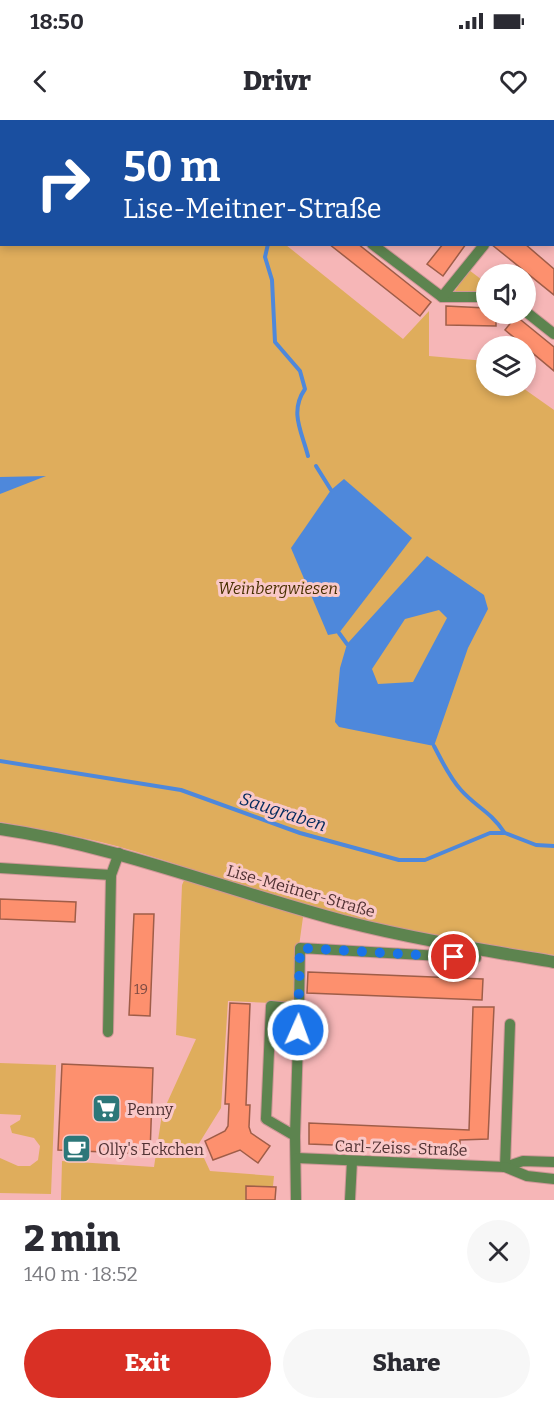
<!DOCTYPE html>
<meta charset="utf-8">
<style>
body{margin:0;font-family:Bitter,serif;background:#f7f7f7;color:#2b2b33;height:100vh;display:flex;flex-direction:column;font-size:22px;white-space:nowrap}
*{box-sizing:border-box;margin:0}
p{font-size:20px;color:#7c7c81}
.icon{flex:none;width:33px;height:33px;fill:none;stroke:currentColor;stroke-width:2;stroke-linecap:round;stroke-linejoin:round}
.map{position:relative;height:1080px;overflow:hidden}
.side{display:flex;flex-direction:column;background:#fff;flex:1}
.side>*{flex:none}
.top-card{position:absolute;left:0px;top:0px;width:555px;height:126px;box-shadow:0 3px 9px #0003;background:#1a4fa0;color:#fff;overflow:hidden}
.tools{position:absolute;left:476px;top:144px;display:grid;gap:12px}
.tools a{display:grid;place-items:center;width:60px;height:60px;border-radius:50%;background:#fff;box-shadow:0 3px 9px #0003;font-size:30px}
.pin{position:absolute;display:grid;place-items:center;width:51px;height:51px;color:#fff;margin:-26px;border:3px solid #fff;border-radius:50%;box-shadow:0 2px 6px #0007}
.me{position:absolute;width:66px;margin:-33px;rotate:2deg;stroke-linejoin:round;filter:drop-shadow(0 0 4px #0008)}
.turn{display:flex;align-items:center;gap:21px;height:126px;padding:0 24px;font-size:27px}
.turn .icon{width:78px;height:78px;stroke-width:2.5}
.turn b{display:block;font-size:42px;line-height:51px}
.round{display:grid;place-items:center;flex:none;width:63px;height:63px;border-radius:32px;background:#f7f7f7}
.headline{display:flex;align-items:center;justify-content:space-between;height:102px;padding:0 24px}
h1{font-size:36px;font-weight:800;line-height:45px}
.primary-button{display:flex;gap:12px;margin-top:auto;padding:12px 24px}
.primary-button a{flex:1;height:69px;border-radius:36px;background:#d93025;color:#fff;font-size:24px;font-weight:800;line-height:69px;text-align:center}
.primary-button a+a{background:#f7f7f7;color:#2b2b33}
.status{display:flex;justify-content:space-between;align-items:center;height:42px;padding:0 30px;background:#fff;direction:ltr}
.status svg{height:16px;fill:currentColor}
header{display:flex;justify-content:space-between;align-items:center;height:78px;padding:0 24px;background:#fff;font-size:27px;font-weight:800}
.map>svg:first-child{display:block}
.green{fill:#dfad5c}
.water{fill:#4e88db;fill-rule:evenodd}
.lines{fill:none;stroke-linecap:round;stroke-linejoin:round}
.stream{stroke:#4e88db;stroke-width:4}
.building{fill:#fd906e;stroke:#9f5d48;stroke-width:1.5}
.minor-casing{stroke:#ce9697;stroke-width:12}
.tertiary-casing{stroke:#ce9697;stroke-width:14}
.minor{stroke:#5d844f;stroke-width:10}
.tertiary{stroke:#5d844f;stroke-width:12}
.route{stroke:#1a73e8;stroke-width:10;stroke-dasharray:0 18}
.labels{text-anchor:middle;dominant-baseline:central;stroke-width:6;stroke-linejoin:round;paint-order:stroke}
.number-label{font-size:14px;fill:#7c4a42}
.park-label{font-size:16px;font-style:italic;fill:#483001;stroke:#f9c8c8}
.street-label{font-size:16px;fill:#513233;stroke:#f9c8c8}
.poi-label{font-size:16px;fill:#513233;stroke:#f9c8c8;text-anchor:start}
.water-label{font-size:18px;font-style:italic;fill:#03295d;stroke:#f9c8c8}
</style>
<div class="status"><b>18:50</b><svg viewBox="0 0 49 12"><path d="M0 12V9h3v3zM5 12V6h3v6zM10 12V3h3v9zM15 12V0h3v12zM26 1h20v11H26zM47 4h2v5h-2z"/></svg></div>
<header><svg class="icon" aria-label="back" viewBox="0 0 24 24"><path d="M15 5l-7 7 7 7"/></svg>Drivr<svg class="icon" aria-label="heart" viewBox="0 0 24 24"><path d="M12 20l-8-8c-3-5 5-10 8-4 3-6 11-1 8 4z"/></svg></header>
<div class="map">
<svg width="554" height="1080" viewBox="0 0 554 1080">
<rect width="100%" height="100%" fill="#f6b6b7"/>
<g class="green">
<path d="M0,3L2,124L286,125L403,219L429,191V236L486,241V266H520L554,290V835C470,822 386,808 304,785C247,769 191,748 134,731C90,718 45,710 0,702Z"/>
<polygon points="469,150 486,163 483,173 455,171"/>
<polygon points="186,756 304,790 299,826 296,884 228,881 221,988 198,1025 210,1051 274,1056 273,1066 246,1066 246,1080 61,1080 62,1041 154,1047 162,994 196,919 176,915 182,765"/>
<polygon points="0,943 56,945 51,1074 0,1073 0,1038 18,1046 30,1046 38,1040 40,1026 34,1018 12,1013 10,1006 20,1000 21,995 0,994"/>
</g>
<g class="water">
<polygon points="46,356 0,374 0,357"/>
<polygon points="344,359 412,418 339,513 328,515 291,428 331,370"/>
<path d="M427,436L484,475L488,489L468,528L434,626L339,607L335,602L340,548L347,524ZM439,490L447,498L413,562L378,564L372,549L405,499Z"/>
</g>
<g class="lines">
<g class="stream">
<polyline points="323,2 324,0"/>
<polyline points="0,8 1,8"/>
<path d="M268,124L265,137L272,160L275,222L300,251L305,269C289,292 302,312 308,336"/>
<polyline points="316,346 331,370"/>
<polyline points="339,513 347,524"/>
<path d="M434,626C442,641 449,657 461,670C476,687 490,691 504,712"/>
<polyline points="0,641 181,670 300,713 399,740 425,740 490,713 505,713 536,725 554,726"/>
</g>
</g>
<g class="building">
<polygon points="329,124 358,124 431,182 420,196"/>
<polygon points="443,124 466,124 443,156 427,144"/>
<polygon points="491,124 525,124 554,149 554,175"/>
<polygon points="446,186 486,188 486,194 496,194 496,206 446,205"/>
<polygon points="516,196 554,227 554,251 505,210"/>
<polygon points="0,779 76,782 75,802 0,799"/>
<polygon points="134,794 154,794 150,896 129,895"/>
<polygon points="308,852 483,859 482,880 307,873"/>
<polygon points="230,883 250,884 246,985 250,985 249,1007 251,1013 270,1026 258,1043 240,1030 213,1040 205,1021 225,1011 228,1006 229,984 225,984"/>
<polygon points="473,887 494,887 488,1019 460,1020 460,1030 309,1024 309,1003 469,1010"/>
<polygon points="62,944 153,948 150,1034 58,1030"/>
<polygon points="246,1066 276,1067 275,1080 246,1080"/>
</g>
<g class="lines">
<defs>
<g id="minor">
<polyline points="172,0 174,2"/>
<polyline points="458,0 460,2"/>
<polyline points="88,2 89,0"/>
<polyline points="226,2 227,0"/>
<polyline points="423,2 424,0"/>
<polyline points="476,2 477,0"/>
<polyline points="372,124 442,177 486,177"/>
<polyline points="442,177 484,125"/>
<polyline points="525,191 554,214"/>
<polyline points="0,748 111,755"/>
<polyline points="299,889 300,828 476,838 476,828"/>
<polyline points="108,912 111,755 119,733"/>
<polyline points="295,1016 266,999 271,886 299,889 295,1016 296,1080"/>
<polyline points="297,1038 505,1047 523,1041 554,1042"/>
<polyline points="505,1047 510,904"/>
<polyline points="505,1047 527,1056 554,1059"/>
<polyline points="350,1080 352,1041"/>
</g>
<path id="tertiary" d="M0,709C118,726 229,771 343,801C413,819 483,830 554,842"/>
</defs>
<use href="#minor" class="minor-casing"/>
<use href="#tertiary" class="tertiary-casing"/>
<use href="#minor" class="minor"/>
<use href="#tertiary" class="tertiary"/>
</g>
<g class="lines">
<polyline class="route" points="298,910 300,828 454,837"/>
</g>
<defs>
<symbol id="supermarket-square" viewBox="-11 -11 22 22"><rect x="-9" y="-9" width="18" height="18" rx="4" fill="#2d7779" stroke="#f9c8c8"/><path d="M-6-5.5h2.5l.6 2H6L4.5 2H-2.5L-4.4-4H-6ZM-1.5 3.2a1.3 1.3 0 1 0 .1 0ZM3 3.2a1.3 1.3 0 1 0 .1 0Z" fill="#fff"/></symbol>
<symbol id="cafe-square" viewBox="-11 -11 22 22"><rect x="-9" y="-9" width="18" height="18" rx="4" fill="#2d7779" stroke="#f9c8c8"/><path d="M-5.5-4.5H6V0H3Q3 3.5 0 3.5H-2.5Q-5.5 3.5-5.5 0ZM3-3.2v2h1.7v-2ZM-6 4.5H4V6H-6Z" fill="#fff"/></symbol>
</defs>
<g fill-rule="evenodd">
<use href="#supermarket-square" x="90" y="972" width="33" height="33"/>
<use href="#cafe-square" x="60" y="1012" width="33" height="33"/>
</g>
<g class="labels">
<g class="number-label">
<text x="141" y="869">19</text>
</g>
<g class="park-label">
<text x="278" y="468">Weinbergwiesen</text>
</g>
<g class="street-label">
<text transform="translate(301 771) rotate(16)">Lise-Meitner-Straße</text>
<text transform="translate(401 1028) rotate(2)">Carl-Zeiss-Straße</text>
</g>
<g class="poi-label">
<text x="127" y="989">Penny</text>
<text x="98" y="1029">Olly's Eckchen</text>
</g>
<g class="water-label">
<text transform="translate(283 692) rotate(18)">Saugraben</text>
</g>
</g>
</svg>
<div class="tools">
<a><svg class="icon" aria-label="sound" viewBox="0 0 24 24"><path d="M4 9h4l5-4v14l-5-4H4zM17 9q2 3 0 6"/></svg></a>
<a><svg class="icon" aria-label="layers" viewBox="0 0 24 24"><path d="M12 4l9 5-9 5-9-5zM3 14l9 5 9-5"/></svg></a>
</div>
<div class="pin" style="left:454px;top:837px;background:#d93025"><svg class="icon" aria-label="arrive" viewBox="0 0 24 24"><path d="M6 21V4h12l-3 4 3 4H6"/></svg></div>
<svg class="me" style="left:298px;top:910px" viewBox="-20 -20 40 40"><circle r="17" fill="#1a73e8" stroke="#fff" stroke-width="3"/><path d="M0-11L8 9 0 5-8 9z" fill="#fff"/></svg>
<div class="top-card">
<div class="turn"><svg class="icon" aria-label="right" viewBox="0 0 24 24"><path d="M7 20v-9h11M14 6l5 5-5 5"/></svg><div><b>50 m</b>Lise-Meitner-Straße</div></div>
</div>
</div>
<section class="side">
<div class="headline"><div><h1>2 min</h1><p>140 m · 18:52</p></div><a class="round"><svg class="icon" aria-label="close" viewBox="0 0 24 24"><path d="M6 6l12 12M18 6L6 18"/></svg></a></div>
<div class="primary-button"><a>Exit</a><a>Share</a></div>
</section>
